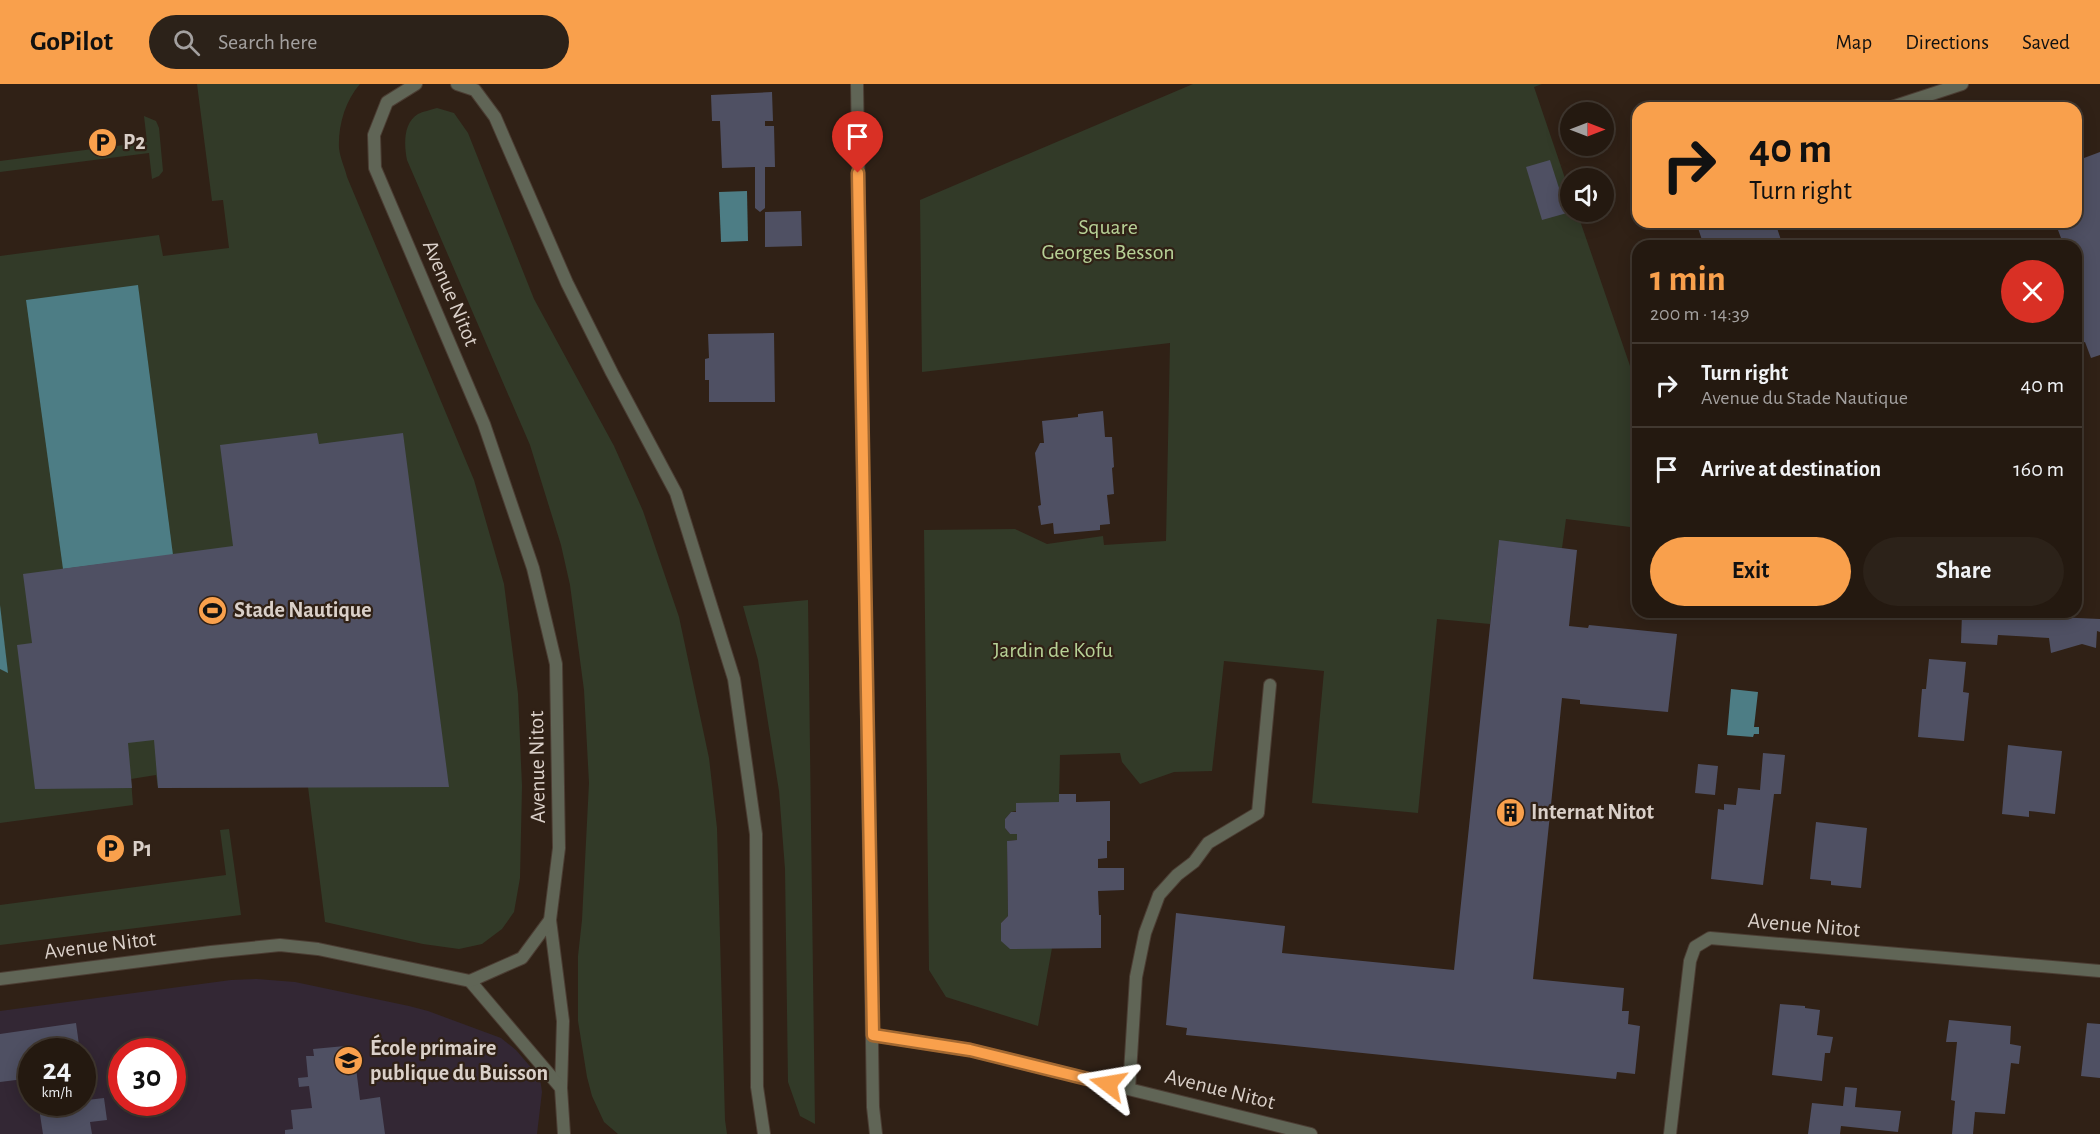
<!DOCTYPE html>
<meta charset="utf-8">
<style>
body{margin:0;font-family:"Alegreya Sans",sans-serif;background:#2c2219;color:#f1f3f6;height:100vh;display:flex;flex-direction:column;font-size:22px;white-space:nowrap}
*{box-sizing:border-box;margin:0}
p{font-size:20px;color:#a3a09f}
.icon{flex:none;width:33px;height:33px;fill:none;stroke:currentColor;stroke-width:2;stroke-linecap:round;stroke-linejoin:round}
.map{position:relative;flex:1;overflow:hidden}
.side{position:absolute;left:1632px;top:156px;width:450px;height:378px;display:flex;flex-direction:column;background:#241910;border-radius:18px;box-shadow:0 3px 15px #0003,0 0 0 2px #413830}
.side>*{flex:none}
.guide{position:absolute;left:1632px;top:18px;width:450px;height:126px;border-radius:18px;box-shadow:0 3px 15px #0003,0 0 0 2px #413830;background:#f9a04c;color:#111;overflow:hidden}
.needle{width:39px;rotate:90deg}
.buttons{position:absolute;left:1560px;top:18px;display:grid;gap:12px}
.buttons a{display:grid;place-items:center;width:54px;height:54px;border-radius:50%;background:#241910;box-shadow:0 3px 15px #0003,0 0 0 2px #413830;font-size:30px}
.speed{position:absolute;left:18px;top:954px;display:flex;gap:12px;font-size:30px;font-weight:700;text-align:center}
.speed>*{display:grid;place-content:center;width:78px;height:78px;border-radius:50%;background:#241910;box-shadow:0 3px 15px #0003,0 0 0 2px #413830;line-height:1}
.speed small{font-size:15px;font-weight:400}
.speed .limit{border:9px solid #d22;background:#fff;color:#111}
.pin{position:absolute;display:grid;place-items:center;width:51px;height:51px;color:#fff;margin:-62px -26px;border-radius:50% 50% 50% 0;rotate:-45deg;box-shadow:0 0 6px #0007}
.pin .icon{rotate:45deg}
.me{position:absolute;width:66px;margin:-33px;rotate:284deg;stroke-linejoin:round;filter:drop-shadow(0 0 4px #0008)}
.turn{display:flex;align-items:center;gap:21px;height:126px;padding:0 18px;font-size:27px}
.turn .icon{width:78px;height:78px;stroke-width:2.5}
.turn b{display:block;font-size:42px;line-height:51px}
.round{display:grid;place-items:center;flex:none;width:63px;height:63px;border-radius:32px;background:#2c2219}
.headline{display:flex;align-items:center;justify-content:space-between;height:102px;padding:0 18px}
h1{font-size:36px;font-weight:700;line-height:45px;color:#f9a04c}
.primary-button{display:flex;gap:12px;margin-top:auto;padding:12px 18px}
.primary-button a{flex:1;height:69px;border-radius:36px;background:#f9a04c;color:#111;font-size:24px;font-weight:700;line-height:69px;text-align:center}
.primary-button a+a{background:#2c2219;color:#f1f3f6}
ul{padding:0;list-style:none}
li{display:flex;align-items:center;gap:18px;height:84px;padding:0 18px;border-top:2px solid #413830}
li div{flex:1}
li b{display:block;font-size:22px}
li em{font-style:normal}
header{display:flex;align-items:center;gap:36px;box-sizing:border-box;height:84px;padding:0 30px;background:#f9a04c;color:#111}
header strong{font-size:28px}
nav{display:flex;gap:33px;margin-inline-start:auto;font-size:21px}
.search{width:420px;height:54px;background:#2c2219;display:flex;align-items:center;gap:15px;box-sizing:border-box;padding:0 21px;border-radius:33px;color:#a3a09f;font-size:22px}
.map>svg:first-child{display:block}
.education{fill:#332734;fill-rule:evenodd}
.green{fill:#323a28}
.water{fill:#4d7d85}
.building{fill:#4f5063}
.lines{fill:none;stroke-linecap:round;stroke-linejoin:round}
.service-casing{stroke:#4b3d33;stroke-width:14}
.minor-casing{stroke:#4b3d33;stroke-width:14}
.service{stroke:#606556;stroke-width:12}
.minor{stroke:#606556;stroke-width:12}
.route-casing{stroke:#a26831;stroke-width:15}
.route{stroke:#f9a04c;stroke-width:10}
.labels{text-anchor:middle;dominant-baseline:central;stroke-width:4.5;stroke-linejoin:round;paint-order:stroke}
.poi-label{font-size:22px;font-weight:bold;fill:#dad0c9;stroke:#302116;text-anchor:start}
.park-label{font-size:22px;fill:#b7d196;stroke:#302116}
.street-label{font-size:22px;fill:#dad0c9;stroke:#302116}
</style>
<header>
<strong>GoPilot</strong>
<div class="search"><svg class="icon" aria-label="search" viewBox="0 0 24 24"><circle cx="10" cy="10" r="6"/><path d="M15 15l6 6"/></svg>Search here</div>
<nav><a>Map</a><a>Directions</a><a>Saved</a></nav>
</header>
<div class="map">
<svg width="2100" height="1050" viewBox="0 0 2100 1050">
<rect width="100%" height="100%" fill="#302116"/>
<path class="education" d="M257,895L295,898L409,922L428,927L501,954L516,966L540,994L542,1008L537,1050H0V927L231,896ZM32,968H82V1018H32ZM122,968H172V1018H122Z"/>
<g class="green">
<path d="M197,0H360C345,17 338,42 339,64C340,74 345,84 347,93L474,396L504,500L518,610L522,702L520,794L514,828L502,845L482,860L459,865L423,860L325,838L308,703L158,704L156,691L131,695L133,721L0,739V172L159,151L163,172L229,164L223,116L212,117Z"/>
<polygon points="1193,0 1542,0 1534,3 1570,109 1570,128 1577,128 1638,305 1638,444 1566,435 1562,464 1499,457 1490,540 1437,535 1418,729 1312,719 1324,587 1224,577 1212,687 1174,688 1140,700 1122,678 1120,669 1060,671 1059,718 1011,728 1005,735 1005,744 1010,750 1017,750 1017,756 1007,757 1008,832 1001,839 1001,856 1052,864 1038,942 946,913 929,886 924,446 1015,445 1047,460 1103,452 1104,461 1166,457 1170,259 922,288 920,116"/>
<path d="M437,24L454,29L468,49L534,215L614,362L643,427L679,533L709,674L717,744L725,1036L727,1050H618L604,1038L592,1012L587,993L578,937V872L582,836L589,699L584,606L570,501L561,461L530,361L407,76C404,61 403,39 418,30C424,27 431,26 437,24Z"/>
<polygon points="144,32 156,37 159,44 163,87 159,92 152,95 149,69 0,88 0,77 147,58"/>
<polygon points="808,516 815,1040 800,1032 788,998 785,785 779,707 758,576 743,522"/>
<polygon points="229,745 241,831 0,861 0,821 226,791 220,746"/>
</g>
<g class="water">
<polygon points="747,107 748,157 721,158 719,108"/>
<polygon points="138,201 173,471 63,485 26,216"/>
<polygon points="0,521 8,589 0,585"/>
<polygon points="1731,605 1758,608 1754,643 1759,643 1759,650 1754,650 1753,653 1727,651"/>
</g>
<g class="building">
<polygon points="772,8 773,37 765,37 765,42 774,42 775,83 765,83 765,124 760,128 755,124 755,83 722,84 720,37 712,37 711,11"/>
<polygon points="2100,68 2100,271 2091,274 2085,258 2082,259 2076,241 2076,208 2079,207 2076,197 2076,162 2064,162 2055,138 2076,138 2076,77"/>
<polygon points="1550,76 1567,129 1542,136 1526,83"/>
<polygon points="801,127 802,162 765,163 765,128"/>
<polygon points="1696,138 1775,138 1783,162 1704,162"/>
<polygon points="774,249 775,318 709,318 709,296 705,296 705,275 709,274 708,250"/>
<polygon points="1103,327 1105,353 1112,353 1114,383 1112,384 1114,410 1107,411 1110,440 1100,441 1100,446 1054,450 1053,439 1041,441 1038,422 1041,421 1035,369 1040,359 1044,359 1042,337 1078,333 1078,330"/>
<polygon points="317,349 319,360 403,349 449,703 158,704 154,656 128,659 132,704 35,705 17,561 32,559 23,490 233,462 220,361"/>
<polygon points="1499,456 1577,466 1569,542 1588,544 1589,541 1677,550 1668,628 1580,620 1580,616 1562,614 1533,895 1624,904 1622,927 1629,927 1628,940 1640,942 1635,990 1617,988 1616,995 1186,951 1187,944 1166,941 1176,829 1285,842 1282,869 1454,886"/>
<polygon points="1962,529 2100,535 2100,548 2097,547 2096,564 2082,560 2051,569 2049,554 1998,551 1997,561 1961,559"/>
<polygon points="1929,575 1966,578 1963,608 1969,609 1964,657 1918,653 1922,605 1926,605"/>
<polygon points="2008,661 2062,667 2055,730 2029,727 2029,733 2002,730"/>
<polygon points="1763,669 1785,671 1781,710 1774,710 1763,801 1711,795 1718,725 1724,726 1724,720 1736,721 1738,704 1760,706"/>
<polygon points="1698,680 1718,682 1715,711 1695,709"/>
<polygon points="1059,710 1076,710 1076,718 1110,717 1110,757 1107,757 1107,774 1098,775 1098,784 1124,784 1124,806 1098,807 1099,831 1101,831 1101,864 1010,865 1001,857 1001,839 1008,832 1007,757 1017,756 1017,750 1010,750 1005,744 1005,735 1011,728 1016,728 1016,719 1059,718"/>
<polygon points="1816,738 1867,744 1861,804 1831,801 1831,797 1810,795"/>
<polygon points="1780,920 1805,922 1805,924 1820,926 1817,951 1833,953 1830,969 1825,969 1822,997 1772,991"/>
<polygon points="1949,936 2011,942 2010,960 2021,962 2019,980 2011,979 2005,1030 1975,1028 1973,1050 1952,1050 1955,1017 1951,1016 1957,958 1946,958"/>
<polygon points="76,939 80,968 32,968 32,994 0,998 0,950"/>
<polygon points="2087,939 2100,940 2100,994 2081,992"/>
<polygon points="345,962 345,968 354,968 360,1016 380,1013 385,1050 285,1050 285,1046 293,1045 291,1026 312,1024 309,1002 299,1003 298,994 308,993 306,972 314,972 313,965"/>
<polygon points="82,996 87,1016 104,1014 107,1036 90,1038 92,1050 43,1050 38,1018 82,1018"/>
<polygon points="1845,1003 1857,1004 1855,1023 1901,1027 1898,1048 1841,1042 1840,1050 1808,1050 1812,1019 1843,1022"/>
</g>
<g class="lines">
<defs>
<g id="service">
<polyline points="1889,24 1962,0"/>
<polyline points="550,836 563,937 561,1004 564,1050"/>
<polyline points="470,897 561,1004"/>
<polyline points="1129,1005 1136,893 1145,849 1159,811 1177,791 1194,778 1208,759 1258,729 1270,601"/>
</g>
<g id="minor">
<polyline points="457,0 475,6 495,33 567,199 612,289 676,409 734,595 756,750 757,1003 764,1050"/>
<polyline points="857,0 873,1023 876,1050"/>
<polyline points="0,895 211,868 280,861 318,865 470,897 522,874 550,836 559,764 556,580 533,484 484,340 375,84 374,51 387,18 416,0"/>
<polyline points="873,951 970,966 1311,1050"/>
<polyline points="1670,1050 1690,877 1695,863 1710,854 2100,887"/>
</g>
</defs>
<use href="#service" class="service-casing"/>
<use href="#minor" class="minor-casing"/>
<use href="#service" class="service"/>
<use href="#minor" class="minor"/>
</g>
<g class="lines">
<defs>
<polyline id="route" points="858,89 873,951 970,966 1108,1000"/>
</defs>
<use href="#route" class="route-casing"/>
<use href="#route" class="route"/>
</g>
<defs>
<symbol id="parking-disc" viewBox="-11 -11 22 22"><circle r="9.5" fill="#f9a04c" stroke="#302116"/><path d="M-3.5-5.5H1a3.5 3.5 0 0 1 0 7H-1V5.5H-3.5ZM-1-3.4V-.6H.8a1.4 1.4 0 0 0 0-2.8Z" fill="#111"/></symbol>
<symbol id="stadium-disc" viewBox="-11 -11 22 22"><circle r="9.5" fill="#f9a04c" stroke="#302116"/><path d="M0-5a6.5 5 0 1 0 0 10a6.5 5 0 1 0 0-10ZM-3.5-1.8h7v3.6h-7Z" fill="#111"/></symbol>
<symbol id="building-disc" viewBox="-11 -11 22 22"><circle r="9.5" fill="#f9a04c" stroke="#302116"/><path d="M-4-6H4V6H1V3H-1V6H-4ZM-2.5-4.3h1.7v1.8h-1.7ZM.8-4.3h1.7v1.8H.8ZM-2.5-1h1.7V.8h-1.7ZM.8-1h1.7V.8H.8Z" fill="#111"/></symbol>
<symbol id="school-disc" viewBox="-11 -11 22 22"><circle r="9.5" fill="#f9a04c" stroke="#302116"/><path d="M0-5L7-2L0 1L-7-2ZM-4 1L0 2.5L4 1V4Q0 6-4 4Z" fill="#111"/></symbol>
</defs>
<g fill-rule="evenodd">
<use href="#parking-disc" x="86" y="42" width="33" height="33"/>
<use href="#stadium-disc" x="196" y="510" width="33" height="33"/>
<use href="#building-disc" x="1494" y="712" width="33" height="33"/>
<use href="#parking-disc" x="94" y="748" width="33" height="33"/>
<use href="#school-disc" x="332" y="960" width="33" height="33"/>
</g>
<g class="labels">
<g class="poi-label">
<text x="123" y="58">P2</text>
<text x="234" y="526">Stade Nautique</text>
<text x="1531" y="728">Internat Nitot</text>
<text x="132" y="765">P1</text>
<text x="370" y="964">École primaire<tspan x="370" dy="25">publique du Buisson</tspan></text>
</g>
<g class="park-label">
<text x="1108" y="143">Square<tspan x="1108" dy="25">Georges Besson</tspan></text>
<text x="1053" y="566">Jardin de Kofu</text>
</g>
<g class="street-label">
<text transform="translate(451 209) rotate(67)">Avenue Nitot</text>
<text transform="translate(537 683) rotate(-91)">Avenue Nitot</text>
<text transform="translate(1804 841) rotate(5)">Avenue Nitot</text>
<text transform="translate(100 861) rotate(-7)">Avenue Nitot</text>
<text transform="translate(1220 1005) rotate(14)">Avenue Nitot</text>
</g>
</g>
</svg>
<div class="buttons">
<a><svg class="needle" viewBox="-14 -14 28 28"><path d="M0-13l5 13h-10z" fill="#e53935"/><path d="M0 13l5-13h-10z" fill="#a3a09f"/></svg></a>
<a><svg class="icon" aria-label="sound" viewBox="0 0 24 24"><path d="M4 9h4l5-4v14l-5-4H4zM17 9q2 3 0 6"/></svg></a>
</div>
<div class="speed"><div>24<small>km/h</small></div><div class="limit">30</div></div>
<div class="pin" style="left:858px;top:89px;background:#d93025"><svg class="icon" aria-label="arrive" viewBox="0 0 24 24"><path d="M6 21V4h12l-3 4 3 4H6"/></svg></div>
<svg class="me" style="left:1108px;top:1000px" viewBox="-20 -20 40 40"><path d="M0-17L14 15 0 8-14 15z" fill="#f9a04c" stroke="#fff" stroke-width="4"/></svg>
<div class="guide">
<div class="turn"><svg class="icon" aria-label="right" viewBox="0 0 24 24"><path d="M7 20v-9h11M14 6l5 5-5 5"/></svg><div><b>40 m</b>Turn right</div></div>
</div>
<section class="side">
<div class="headline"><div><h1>1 min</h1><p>200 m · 14:39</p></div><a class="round" style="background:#d93025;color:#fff"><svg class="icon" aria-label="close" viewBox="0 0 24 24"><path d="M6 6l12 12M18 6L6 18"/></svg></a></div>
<ul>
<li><svg class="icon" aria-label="right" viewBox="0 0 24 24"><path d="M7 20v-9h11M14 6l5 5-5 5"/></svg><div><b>Turn right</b><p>Avenue du Stade Nautique</p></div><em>40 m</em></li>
<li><svg class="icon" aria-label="arrive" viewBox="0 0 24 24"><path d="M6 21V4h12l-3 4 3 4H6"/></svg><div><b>Arrive at destination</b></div><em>160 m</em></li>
</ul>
<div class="primary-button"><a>Exit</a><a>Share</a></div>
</section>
</div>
